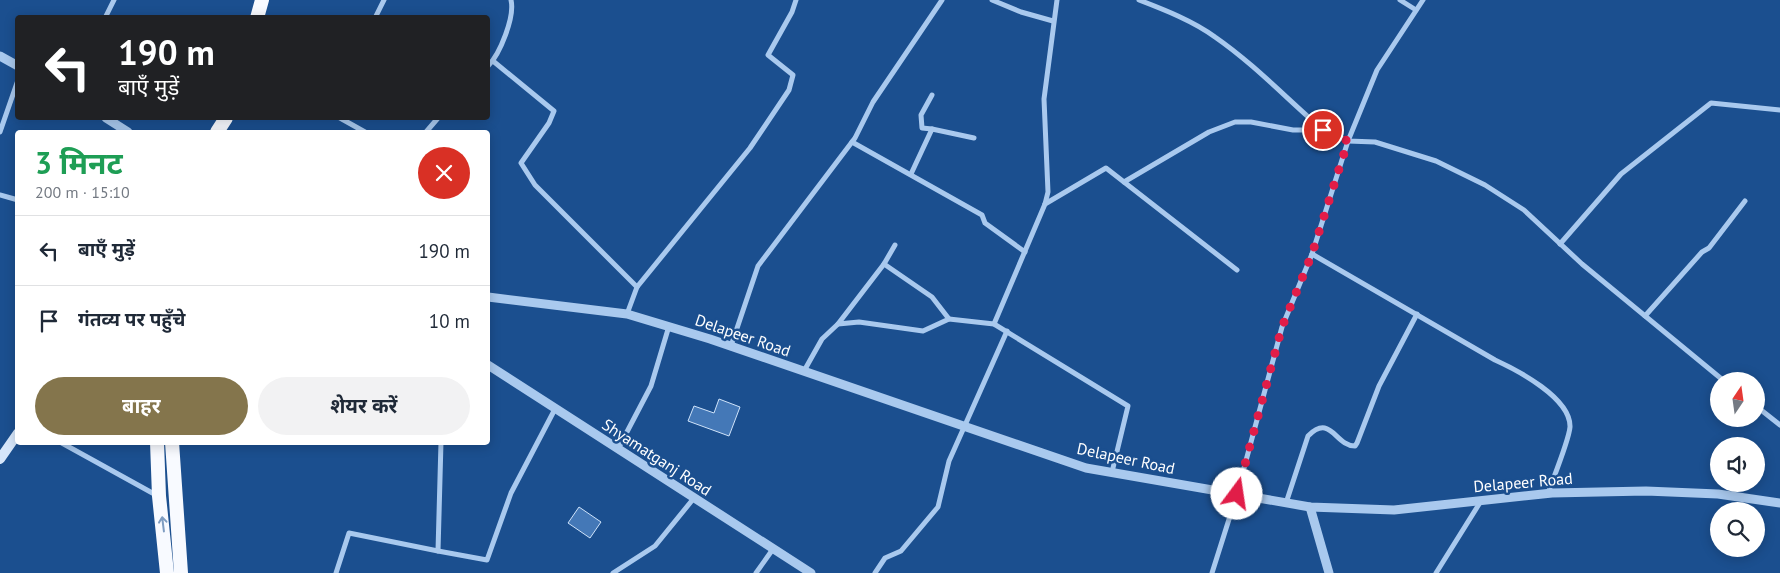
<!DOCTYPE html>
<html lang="hi">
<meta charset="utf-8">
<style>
body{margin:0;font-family:"PT Sans","Noto Sans Devanagari",sans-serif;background:#f2f2f3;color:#1f2937;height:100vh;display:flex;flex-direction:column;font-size:19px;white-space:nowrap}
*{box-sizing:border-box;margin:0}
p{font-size:16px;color:#747a83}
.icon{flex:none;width:28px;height:28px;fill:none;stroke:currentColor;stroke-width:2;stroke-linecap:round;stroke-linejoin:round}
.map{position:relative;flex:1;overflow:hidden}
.details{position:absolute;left:15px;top:130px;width:475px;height:315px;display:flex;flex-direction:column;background:#fff;border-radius:5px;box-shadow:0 2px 12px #0003}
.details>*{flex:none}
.guide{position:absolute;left:15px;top:15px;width:475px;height:105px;border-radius:5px;box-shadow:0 2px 12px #0003;background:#202124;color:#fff;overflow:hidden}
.needle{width:32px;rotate:13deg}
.controls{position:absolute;left:1710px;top:372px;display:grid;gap:10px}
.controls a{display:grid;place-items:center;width:55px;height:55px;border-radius:50%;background:#fff;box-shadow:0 2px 12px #0003;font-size:25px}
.pin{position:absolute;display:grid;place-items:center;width:42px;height:42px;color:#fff;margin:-21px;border:2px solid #fff;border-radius:50%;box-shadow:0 1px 5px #0007}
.me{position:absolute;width:55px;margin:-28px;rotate:14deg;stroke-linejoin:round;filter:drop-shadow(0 0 4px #0008)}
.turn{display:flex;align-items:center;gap:18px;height:105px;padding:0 20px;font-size:22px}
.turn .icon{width:65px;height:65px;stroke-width:2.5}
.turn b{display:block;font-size:35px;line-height:42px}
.round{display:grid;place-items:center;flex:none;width:52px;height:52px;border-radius:26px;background:#f2f2f3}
.summary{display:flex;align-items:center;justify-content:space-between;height:85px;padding:0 20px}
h1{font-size:30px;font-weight:700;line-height:38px;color:#1e9e55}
.primary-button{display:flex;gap:10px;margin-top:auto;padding:10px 20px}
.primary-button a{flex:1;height:58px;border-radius:30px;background:#84754c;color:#fff;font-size:20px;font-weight:700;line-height:58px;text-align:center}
.primary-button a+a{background:#f2f2f3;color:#1f2937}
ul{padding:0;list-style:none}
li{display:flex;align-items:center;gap:15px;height:70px;padding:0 20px;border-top:1px solid #e0e1e3}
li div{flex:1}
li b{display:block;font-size:19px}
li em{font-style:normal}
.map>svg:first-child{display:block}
.building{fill:#4478b7;stroke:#cfe3fa}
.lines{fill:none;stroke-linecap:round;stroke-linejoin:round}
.minor{stroke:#a9c9ee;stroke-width:5}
.tertiary{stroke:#a9c9ee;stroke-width:9}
.secondary{stroke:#d6e6fa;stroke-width:10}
.trunk{stroke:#f8faff;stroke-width:14}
.oneway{stroke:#7e9cc1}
.route{stroke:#e11d48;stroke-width:9;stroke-dasharray:0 16.2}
.labels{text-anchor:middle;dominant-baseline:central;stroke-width:5;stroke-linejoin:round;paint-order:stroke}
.street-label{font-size:16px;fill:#fff;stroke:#1b4f8f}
</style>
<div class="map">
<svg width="1780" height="573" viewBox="0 0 1780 573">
<rect width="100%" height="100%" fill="#1b4f8f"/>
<g class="building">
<polygon points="719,399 740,407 729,436 688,421 694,406 714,413"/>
<polygon points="579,507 601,522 590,538 568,523"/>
</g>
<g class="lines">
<g class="minor">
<polyline points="992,0 1021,12 1053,21"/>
<path d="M1139,0C1165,10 1193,21 1215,37C1254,64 1287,99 1323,130"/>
<polyline points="1400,0 1416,10"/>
<polyline points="105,18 114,0"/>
<polyline points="375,18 384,0"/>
<polyline points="493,61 554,111 549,123 521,163 535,185 637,287"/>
<path d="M488,66C500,54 515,17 511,0"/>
<polyline points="932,95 921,115 922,128 932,129"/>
<polyline points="340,118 365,132"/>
<polyline points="0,132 18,80"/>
<polyline points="426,132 438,118"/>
<polyline points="852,142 982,215 985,223 1025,252"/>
<polyline points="911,174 932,129 974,138"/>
<polyline points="1124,182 1209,132 1235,122 1251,122 1293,130 1323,130 1348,141 1375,142 1436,161 1485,185 1524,210 1582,264 1724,381"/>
<polyline points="0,195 18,200"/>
<polyline points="1045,204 1106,168 1237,270"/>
<polyline points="1560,244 1621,174 1711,103 1780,110"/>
<path d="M1312,254L1495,360C1517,370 1571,398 1570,427C1569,440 1553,479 1548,493"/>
<polyline points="627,314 637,287 750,148 789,90 793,75 768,55 792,12 796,0"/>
<polyline points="1645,316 1702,252 1709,248 1745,201"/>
<polyline points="949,319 994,324 1128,406 1112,472"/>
<polyline points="838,324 884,264 895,245"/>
<polyline points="994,324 1045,204 1048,192 1044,99 1057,0"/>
<polyline points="731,346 758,266 855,138 873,102 942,0"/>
<polyline points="804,371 822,339 838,324 859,322 923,331 949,319 932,297 884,264"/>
<polyline points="1756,406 1780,425"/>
<polyline points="60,442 156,495"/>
<polyline points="618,449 651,386 669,326"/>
<path d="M1286,503L1308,436C1331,413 1335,446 1355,446L1357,443L1379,386L1417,314"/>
<polyline points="438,551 487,560 511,493 555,409"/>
<polyline points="336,573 349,533 438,551 441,442"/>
<polyline points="613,573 655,546 694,498"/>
<polyline points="756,573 773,549"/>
<polyline points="875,573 885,558 901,551 938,507 949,461 1007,331"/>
<polyline points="1212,573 1237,494 1282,327 1312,254 1348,141 1377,70 1423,0"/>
<polyline points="1436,573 1481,501"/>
</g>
<g class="tertiary">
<polyline points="0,56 18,66"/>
<polyline points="106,118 128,132"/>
<polyline points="488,297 627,314 710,339 1086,468 1310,507 1394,510 1552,493 1646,491 1718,494 1780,503"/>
<polyline points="488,365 811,573"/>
<polyline points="1310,507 1329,573"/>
</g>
<polyline class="secondary" points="0,459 18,433"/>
<g class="trunk">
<polyline points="257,18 262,0"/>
<polyline points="217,132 226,118"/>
<polyline points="157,442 159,496 167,573"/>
<polyline points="172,442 181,573"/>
</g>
</g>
<defs><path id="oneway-shaft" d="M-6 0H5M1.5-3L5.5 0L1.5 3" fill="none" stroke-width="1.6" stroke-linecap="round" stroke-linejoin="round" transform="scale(1.25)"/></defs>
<use class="oneway" href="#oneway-shaft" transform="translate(163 524) rotate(-97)"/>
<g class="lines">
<polyline class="route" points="1237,494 1282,327 1312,254 1348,141 1323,130"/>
</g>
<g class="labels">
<g class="street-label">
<text transform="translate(743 335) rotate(19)">Delapeer Road</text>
<text transform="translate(657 457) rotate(33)">Shyamatganj Road</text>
<text transform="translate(1126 458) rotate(12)">Delapeer Road</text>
<text transform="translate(1523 482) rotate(-5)">Delapeer Road</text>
</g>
</g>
</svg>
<div class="controls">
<a><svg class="needle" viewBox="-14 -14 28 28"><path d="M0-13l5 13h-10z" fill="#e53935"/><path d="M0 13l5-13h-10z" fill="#747a83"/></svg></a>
<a><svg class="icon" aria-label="sound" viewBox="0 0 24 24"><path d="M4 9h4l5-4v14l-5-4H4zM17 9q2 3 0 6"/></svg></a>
<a><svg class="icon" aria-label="search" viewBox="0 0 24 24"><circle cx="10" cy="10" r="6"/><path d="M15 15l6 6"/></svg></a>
</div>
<div class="pin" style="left:1323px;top:130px;background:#d93025"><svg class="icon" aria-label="arrive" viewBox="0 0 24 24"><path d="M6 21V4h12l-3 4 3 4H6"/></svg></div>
<svg class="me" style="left:1237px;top:494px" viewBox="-20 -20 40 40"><circle r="19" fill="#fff"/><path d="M0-13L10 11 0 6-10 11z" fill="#e11d48"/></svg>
<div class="guide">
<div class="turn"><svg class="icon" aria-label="left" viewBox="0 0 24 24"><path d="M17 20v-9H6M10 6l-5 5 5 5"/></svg><div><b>190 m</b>बाएँ मुड़ें</div></div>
</div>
<section class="details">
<div class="summary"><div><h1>3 मिनट</h1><p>200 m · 15:10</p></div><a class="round" style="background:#d93025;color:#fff"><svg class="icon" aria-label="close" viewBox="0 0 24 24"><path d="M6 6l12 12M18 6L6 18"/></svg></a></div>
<ul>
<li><svg class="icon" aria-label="left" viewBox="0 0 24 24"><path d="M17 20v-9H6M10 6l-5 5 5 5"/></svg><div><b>बाएँ मुड़ें</b></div><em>190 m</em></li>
<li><svg class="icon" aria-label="arrive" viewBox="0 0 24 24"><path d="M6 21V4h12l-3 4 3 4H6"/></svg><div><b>गंतव्य पर पहुँचे</b></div><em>10 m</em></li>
</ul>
<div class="primary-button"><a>बाहर</a><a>शेयर करें</a></div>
</section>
</div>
